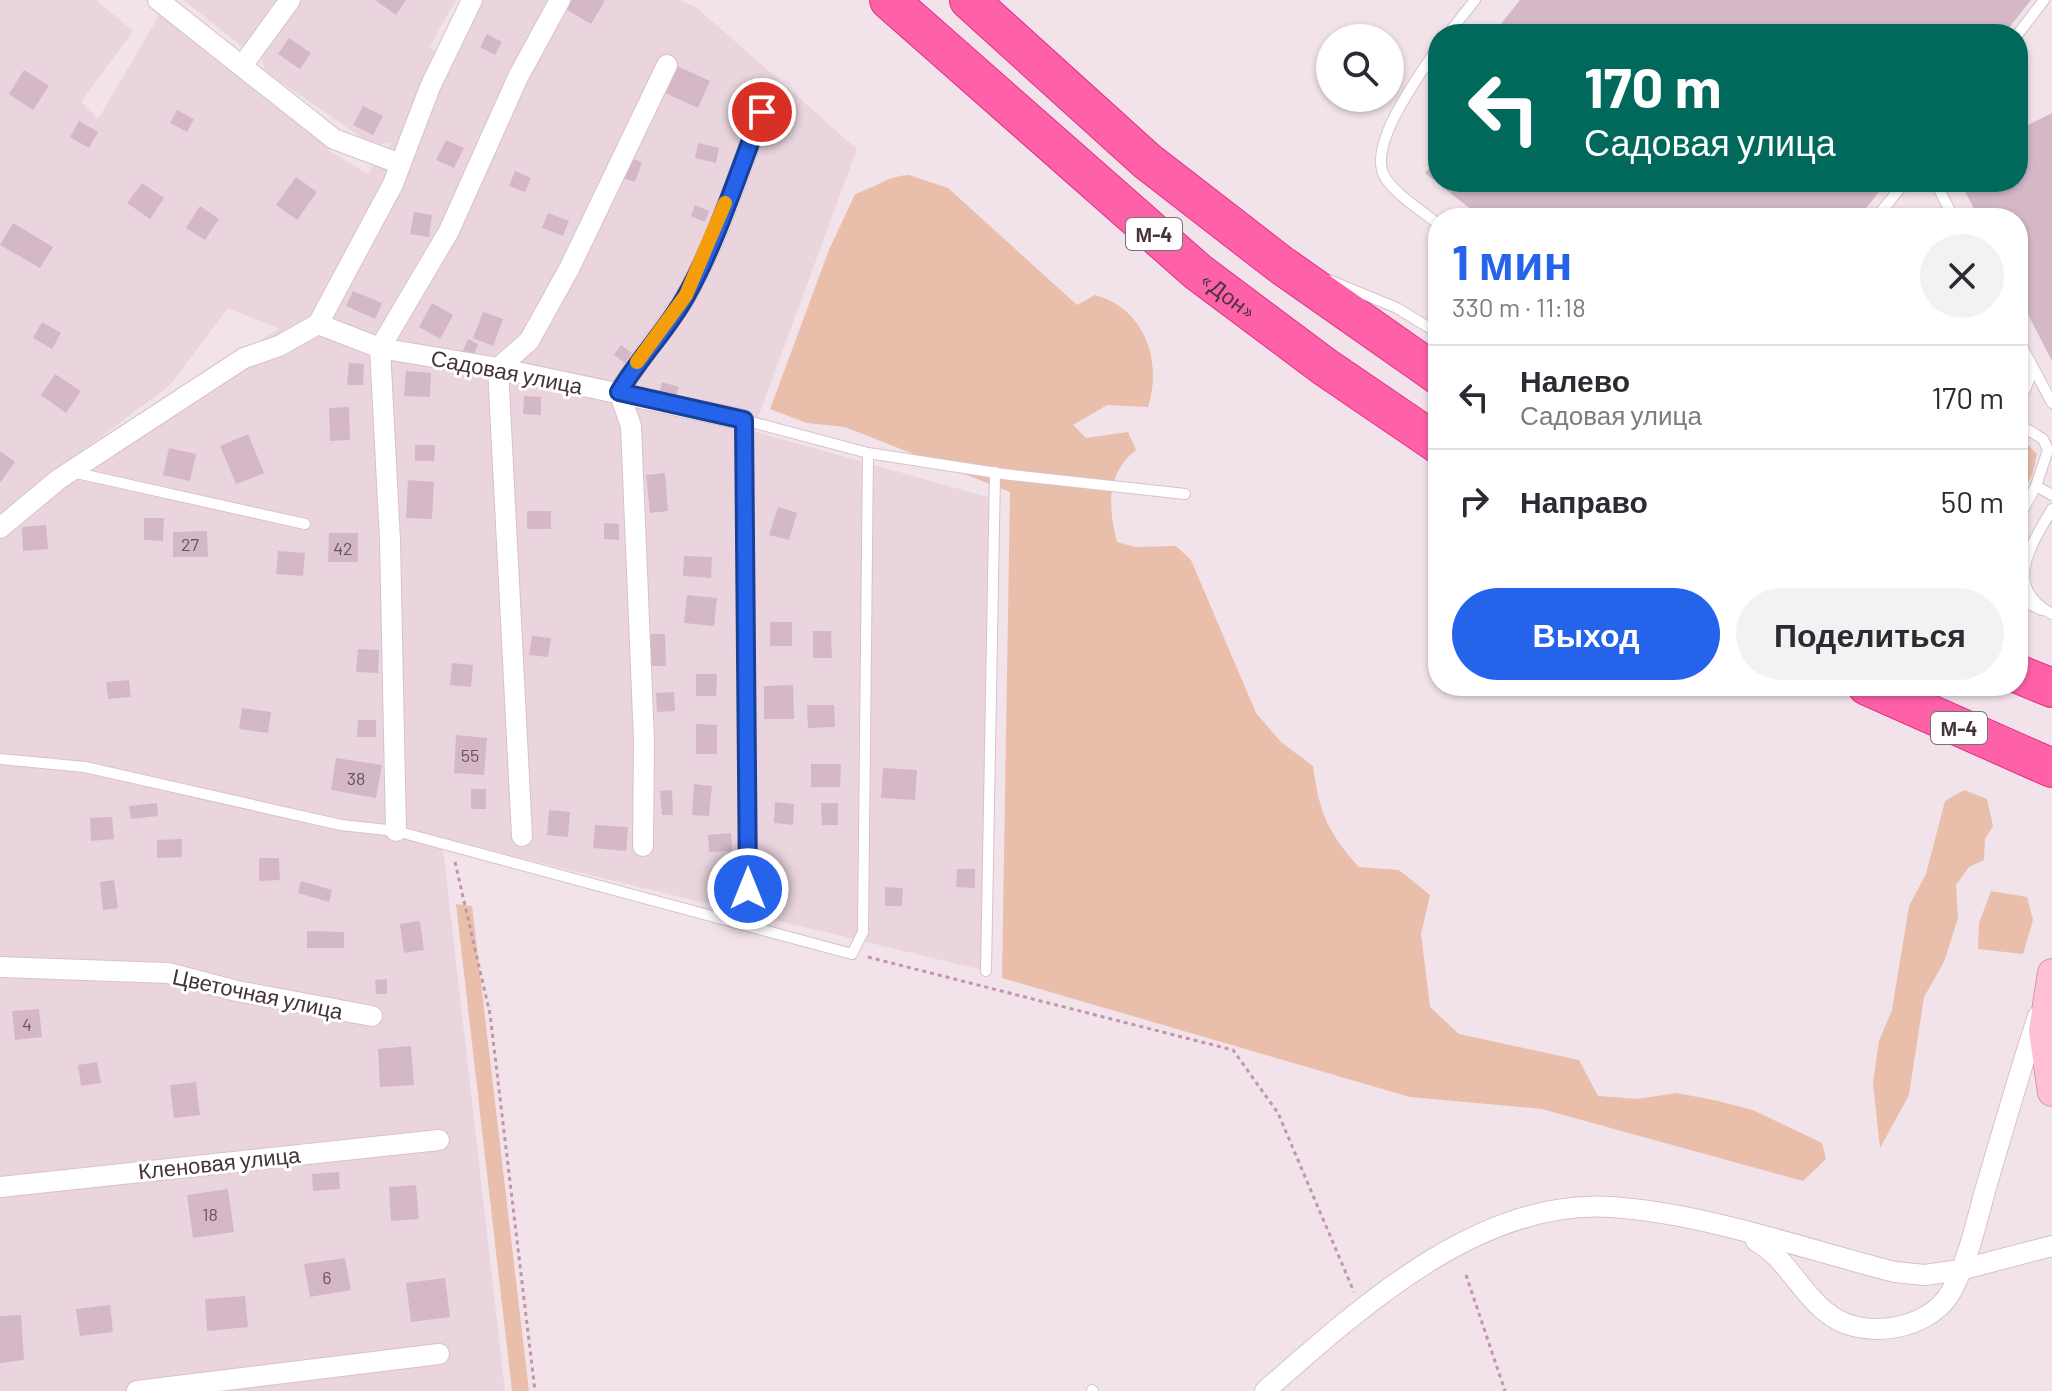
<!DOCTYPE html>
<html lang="ru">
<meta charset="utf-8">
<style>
body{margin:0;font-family:Barlow,sans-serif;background:#f2f2f3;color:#2b2b33;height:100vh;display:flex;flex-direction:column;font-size:30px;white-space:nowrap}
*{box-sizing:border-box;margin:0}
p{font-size:26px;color:#7c7c81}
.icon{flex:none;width:44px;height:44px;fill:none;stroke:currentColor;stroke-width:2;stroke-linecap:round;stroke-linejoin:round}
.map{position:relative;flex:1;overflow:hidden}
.sheet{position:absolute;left:1428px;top:208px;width:600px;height:488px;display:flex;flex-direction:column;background:#fff;border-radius:32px;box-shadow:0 2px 6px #0004}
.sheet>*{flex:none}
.banner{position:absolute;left:1428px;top:24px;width:600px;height:168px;border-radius:32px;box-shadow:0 2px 6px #0004;background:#00695c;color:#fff;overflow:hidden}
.fabs{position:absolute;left:1316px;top:24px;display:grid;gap:16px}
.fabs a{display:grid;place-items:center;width:88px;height:88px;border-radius:50%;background:#fff;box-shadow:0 2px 6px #0004;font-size:40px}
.pin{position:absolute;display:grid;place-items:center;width:68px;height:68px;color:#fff;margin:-34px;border:4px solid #fff;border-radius:50%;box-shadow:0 2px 8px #0007}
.me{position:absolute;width:88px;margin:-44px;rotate:0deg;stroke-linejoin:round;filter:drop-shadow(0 0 6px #0008)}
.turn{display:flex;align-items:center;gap:28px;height:168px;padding:0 24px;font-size:36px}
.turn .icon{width:104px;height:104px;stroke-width:2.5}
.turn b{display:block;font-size:56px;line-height:68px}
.round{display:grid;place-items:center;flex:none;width:84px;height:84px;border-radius:42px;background:#f2f2f3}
.overview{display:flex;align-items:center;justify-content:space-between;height:136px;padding:0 24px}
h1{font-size:48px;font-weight:700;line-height:60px;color:#2563eb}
.primary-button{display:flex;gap:16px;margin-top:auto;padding:16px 24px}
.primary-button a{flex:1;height:92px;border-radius:48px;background:#2563eb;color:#fff;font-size:32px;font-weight:700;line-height:92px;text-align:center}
.primary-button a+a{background:#f2f2f3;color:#2b2b33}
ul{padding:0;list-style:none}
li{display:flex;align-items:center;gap:24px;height:104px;padding:0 24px;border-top:2px solid #e1e1e2}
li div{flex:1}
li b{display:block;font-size:30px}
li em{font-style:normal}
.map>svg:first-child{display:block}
.residential{fill:#ead5de;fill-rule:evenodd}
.green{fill:#e9beaa}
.building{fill:#d4b8c7}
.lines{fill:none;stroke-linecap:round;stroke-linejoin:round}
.service-casing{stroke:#d9c0cb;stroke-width:12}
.minor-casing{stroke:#d9c0cb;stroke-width:22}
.secondary-casing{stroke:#d793ad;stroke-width:30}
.motorway-casing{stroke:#e22e86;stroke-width:40}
.path{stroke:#c096aa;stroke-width:3;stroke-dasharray:4 4;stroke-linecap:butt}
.service{stroke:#fff;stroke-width:10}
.minor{stroke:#fff;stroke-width:20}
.secondary{stroke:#ffc0d7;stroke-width:28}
.motorway{stroke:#ff61a9;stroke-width:38}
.route-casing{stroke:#184099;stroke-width:20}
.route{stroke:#2563eb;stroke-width:14}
.slow{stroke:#f59e0b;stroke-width:14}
.labels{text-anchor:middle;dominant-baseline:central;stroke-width:6;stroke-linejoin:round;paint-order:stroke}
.number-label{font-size:18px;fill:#68545f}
.shield{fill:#fff;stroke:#7c7076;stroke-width:2}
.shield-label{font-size:20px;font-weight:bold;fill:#44333c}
.street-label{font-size:22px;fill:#44333c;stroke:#fff}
</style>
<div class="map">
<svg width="2052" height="1391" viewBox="0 0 2052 1391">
<rect width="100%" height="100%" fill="#f2e3ea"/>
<g class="residential">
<path d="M0,0H96L133,31L81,102L98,119L160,14L243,81L331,145L328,150L368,174L374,164L379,167L391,142L374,146L266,72L261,58L298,0H456L430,46L436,53L463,0H679L696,7L857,149L753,431L995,499L986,971L442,839L505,1391H0ZM228,308L279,329L74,457L170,385Z"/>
<polygon points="183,0 284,0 248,51"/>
</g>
<g class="green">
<path d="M909,175L948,188L1077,305L1095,295C1144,308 1163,360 1148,407L1107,405L1073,425L1086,438L1128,432L1136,450C1106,474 1108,506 1117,542L1135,547L1176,546L1191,560L1256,713L1281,742L1313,766C1319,812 1328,833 1359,867L1399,870L1430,895L1421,934L1430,1007L1459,1034L1579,1060L1598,1096L1637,1099L1676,1093L1714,1100L1753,1110L1822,1143L1826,1159L1803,1181L1542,1109L1410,1097L1002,978L1010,492L845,427L807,423L770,409L829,250L855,194C876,187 888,176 909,175Z"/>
<polygon points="2018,435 2037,454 2033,473 2018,502"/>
<polygon points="1964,790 1987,799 1993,826 1985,839 1984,860 1969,867 1956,885 1958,918 1944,962 1924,997 1909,1095 1880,1148 1873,1083 1879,1041 1892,1010 1909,906 1926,874 1945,801"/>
<polygon points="1991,891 2027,897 2033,920 2023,954 1978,949 1979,923"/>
<polygon points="456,904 472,906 529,1391 512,1391"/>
</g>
<g class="building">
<polygon points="375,0 406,0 396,15"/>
<polygon points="572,0 603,0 605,1 591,24 567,10"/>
<polygon points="1520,0 2031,0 2004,34 1493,34"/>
<polygon points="487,34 502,42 495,55 480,47"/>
<polygon points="289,38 311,53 300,69 278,54"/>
<polygon points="675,65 710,81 698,108 663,92"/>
<polygon points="24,70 49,86 33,110 9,94"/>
<polygon points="363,106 383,116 373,135 353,125"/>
<polygon points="177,110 194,119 187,132 170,123"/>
<polygon points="2052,113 2052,361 2018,295 2018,218 1979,218 1960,182 2018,182 2018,130"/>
<polygon points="79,121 98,132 89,148 70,137"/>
<polygon points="446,140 464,148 454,168 436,160"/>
<polygon points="698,143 719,148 716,163 695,158"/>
<polygon points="1438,157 1438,182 1887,182 1858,218 1482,218 1425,173"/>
<polygon points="630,158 642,162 635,182 623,178"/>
<polygon points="515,171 531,178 525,192 509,186"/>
<polygon points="296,177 317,192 297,220 276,205"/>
<polygon points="142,183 164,198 150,219 127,203"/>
<polygon points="695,205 709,211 705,222 691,216"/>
<polygon points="200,206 219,219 205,240 186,228"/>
<polygon points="414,212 432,215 429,237 410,234"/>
<polygon points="548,213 569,221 563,236 542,228"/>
<polygon points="13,223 53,247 40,268 0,245"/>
<polygon points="353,291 382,303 375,319 346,306"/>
<polygon points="432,303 453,315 440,339 419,327"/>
<polygon points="483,312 503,319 493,346 473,338"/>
<polygon points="42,322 61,333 52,349 33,338"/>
<polygon points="468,339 478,344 473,358 462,353"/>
<polygon points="621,345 632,353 625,363 614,355"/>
<polygon points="349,363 364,364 363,385 347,385"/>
<polygon points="406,371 431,373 430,397 404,396"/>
<polygon points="55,374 81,391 66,413 41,395"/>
<polygon points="662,382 679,387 674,402 658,397"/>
<polygon points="524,396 541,397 541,415 523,414"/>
<polygon points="349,407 350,440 330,441 329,408"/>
<polygon points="248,434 264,473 236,484 220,446"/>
<polygon points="415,445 435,445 434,461 415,461"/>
<polygon points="169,448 196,454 190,481 163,475"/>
<polygon points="0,451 15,462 0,483"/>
<polygon points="665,473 668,511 650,513 646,475"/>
<polygon points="408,480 434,482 432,519 406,518"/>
<polygon points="778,507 797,513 789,540 769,535"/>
<rect x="527" y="511" width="24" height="18"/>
<polygon points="144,518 164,518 163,541 144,540"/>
<polygon points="604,523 619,524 619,540 604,539"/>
<polygon points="46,525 48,549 23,551 22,527"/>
<polygon points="207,531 208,557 173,557 173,532"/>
<polygon points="329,533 358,533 358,562 328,562"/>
<polygon points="278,551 305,553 303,576 276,574"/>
<polygon points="684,556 712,557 711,578 683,576"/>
<polygon points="687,595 717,598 714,626 684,623"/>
<rect x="770" y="622" width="22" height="24"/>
<polygon points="813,631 831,631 832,658 813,658"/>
<polygon points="647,634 665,634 666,666 648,666"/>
<polygon points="532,636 551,638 548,657 529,655"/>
<polygon points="358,649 379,650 378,673 356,672"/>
<polygon points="452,663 473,665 471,687 450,685"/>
<polygon points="696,674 717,674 716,696 696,696"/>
<polygon points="129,680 131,697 108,699 106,682"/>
<polygon points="793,685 794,719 764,719 764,686"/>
<polygon points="674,692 675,711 657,712 656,693"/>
<polygon points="807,705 834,705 835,727 808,728"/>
<polygon points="242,708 271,712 268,733 239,729"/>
<polygon points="358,720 376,720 376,737 357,737"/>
<polygon points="696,724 717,725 717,754 696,754"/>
<polygon points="456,735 487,738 484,775 454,773"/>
<polygon points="336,758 382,765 376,798 331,790"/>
<polygon points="811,764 841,764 840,787 811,787"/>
<polygon points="883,768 917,770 915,800 881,798"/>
<polygon points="694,784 712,786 709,816 692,815"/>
<rect x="471" y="789" width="15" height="20"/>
<polygon points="672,790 673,815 662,815 660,791"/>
<polygon points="775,802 794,804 793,825 774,823"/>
<polygon points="157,803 158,816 131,819 129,806"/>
<polygon points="821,803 838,803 838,825 822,825"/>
<polygon points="549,810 570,812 568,837 547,835"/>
<polygon points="112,817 114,839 91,841 90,818"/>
<polygon points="595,825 628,827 626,851 593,848"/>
<polygon points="731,833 732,851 709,852 708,835"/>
<polygon points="182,839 182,857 157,858 157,840"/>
<polygon points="259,858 279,858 280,880 259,881"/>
<polygon points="957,869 975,869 975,888 956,887"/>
<polygon points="114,880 118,908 103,910 100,882"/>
<polygon points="301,881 332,890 329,902 298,893"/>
<polygon points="885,887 903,888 902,906 885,906"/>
<polygon points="420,921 424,950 404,953 400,924"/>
<polygon points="307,931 344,932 344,948 307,948"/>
<polygon points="387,979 387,994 376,994 375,980"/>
<polygon points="39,1009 42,1037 15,1040 12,1011"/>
<polygon points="411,1046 414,1085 380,1087 378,1049"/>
<polygon points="97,1062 101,1083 81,1086 78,1065"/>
<polygon points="196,1082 200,1115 174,1118 170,1085"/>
<polygon points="339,1172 340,1189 313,1191 312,1174"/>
<polygon points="416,1185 419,1219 391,1221 389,1187"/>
<polygon points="228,1189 234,1232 193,1238 187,1195"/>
<polygon points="345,1258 351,1290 310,1297 304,1264"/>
<polygon points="445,1278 450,1317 411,1322 406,1283"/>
<polygon points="245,1296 248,1327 207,1331 205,1299"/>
<polygon points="110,1305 113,1332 80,1336 76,1309"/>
<polygon points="21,1315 24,1360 0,1363 0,1316"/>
</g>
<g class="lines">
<defs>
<g id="service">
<polyline points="1448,34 1475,0"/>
<polyline points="2018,34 2044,0"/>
<path d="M1438,47C1420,75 1364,148 1386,179C1399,197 1421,210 1438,224"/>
<polyline points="1935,182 1954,218"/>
<polyline points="1876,218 1905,182"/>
<polyline points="1329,280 1397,308 1438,333"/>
<polyline points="2018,339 2052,403"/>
<polyline points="2018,393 2025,390 2033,369"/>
<polyline points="2018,424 2043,439 2048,450 2036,486 2018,519"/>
<polyline points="72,472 305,524"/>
<polyline points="2036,486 2052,495"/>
<path d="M2052,509C2032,544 2001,587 2052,614"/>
<polyline points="2018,599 2042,610"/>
<polyline points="0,759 85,767 341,825 396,831 852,954 863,932 868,453"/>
<polyline points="737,923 748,889 744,420 868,453 1003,474 1185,494"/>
<polyline points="986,971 995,472"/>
<polyline points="1092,1390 1093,1391"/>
</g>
<g id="minor">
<polyline points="158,0 334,139 398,163"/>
<polyline points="242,66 290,0"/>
<polyline points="318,324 380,348 498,368 744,420"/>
<polyline points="0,528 59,479 244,358 279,346 318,324 393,184 430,87 472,0"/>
<polyline points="396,831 390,540 380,348 449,231 518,77 560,0"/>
<polyline points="522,836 498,368 529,341 569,269 667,65"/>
<path d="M643,846L644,741L631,426L619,392C641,354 672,323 692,285C721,231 740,169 762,112"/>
<polyline points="0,967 168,973 237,991 372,1016"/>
<polyline points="0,1187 439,1140"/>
<path d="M1756,1241C1792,1261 1805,1306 1844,1323C1880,1337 1933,1326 1952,1290C1968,1260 1976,1224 1985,1191C2002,1133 2019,1074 2038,1016"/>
<polyline points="137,1391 439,1354"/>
<path d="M1265,1391C1358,1310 1478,1198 1611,1207C1704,1213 1804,1249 1895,1272L1925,1275L1960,1270L2052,1246"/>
</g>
<polyline id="secondary" points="2052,973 2043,1031 2052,1092"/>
<g id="motorway">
<path id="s1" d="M889,0L1198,272L1325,367L1438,444"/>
<polyline points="969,0 1147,161 1280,264 1438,375"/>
<polyline points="2018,674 2052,688"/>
<polyline points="1867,686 2052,768"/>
</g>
</defs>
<use href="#service" class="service-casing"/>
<use href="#minor" class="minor-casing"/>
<use href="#secondary" class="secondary-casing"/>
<use href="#motorway" class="motorway-casing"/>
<g class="path">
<polyline points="455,862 490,1014 535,1391"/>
<polyline points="868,957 1233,1050 1278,1113 1354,1292"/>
<polyline points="1466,1275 1505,1391"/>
</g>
<use href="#service" class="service"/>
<use href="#minor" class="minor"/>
<use href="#secondary" class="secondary"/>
<use href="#motorway" class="motorway"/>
</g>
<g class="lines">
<defs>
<path id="route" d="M748,889L744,420L619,392C639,358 667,330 686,296C718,239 738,172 762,112"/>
</defs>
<use href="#route" class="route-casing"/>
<use href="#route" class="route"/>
<polyline class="slow" points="637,362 686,295 725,203"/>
</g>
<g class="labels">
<g class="number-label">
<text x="190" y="544">27</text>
<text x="343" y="548">42</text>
<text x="470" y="755">55</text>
<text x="356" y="778">38</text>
<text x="27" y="1024">4</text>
<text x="210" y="1214">18</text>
<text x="327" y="1277">6</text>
</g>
<g class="shield">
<rect x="1126" y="218" width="56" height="32" rx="6"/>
<rect x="1931" y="712" width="56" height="32" rx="6"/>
</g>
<g class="shield-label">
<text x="1154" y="234">М-4</text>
<text x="1959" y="728">М-4</text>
</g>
<g class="street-label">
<text stroke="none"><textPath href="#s1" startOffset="450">«Дон»</textPath></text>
<text transform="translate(507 371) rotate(11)">Садовая улица</text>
<text transform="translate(258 993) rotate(12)">Цветочная улица</text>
<text transform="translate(219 1162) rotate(-6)">Кленовая улица</text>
</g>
</g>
</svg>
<div class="fabs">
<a><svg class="icon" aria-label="search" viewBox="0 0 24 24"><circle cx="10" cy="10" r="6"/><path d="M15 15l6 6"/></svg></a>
</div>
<div class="pin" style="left:762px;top:112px;background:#d93025"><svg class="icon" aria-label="arrive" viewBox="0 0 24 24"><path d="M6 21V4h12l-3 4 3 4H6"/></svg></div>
<svg class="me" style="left:748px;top:889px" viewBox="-20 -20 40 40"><circle r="17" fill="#2563eb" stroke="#fff" stroke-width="3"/><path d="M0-11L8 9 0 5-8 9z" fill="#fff"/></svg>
<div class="banner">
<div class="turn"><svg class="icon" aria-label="left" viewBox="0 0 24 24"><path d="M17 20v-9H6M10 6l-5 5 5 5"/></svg><div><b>170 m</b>Садовая улица</div></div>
</div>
<section class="sheet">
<div class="overview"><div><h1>1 мин</h1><p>330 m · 11:18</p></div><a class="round"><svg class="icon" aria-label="close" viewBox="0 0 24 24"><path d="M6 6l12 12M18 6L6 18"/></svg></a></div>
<ul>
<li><svg class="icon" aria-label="left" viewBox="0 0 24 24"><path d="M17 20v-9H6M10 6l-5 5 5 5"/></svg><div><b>Налево</b><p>Садовая улица</p></div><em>170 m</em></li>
<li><svg class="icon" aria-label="right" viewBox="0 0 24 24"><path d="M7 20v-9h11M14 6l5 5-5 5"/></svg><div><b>Направо</b></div><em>50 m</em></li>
</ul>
<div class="primary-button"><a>Выход</a><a>Поделиться</a></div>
</section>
</div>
